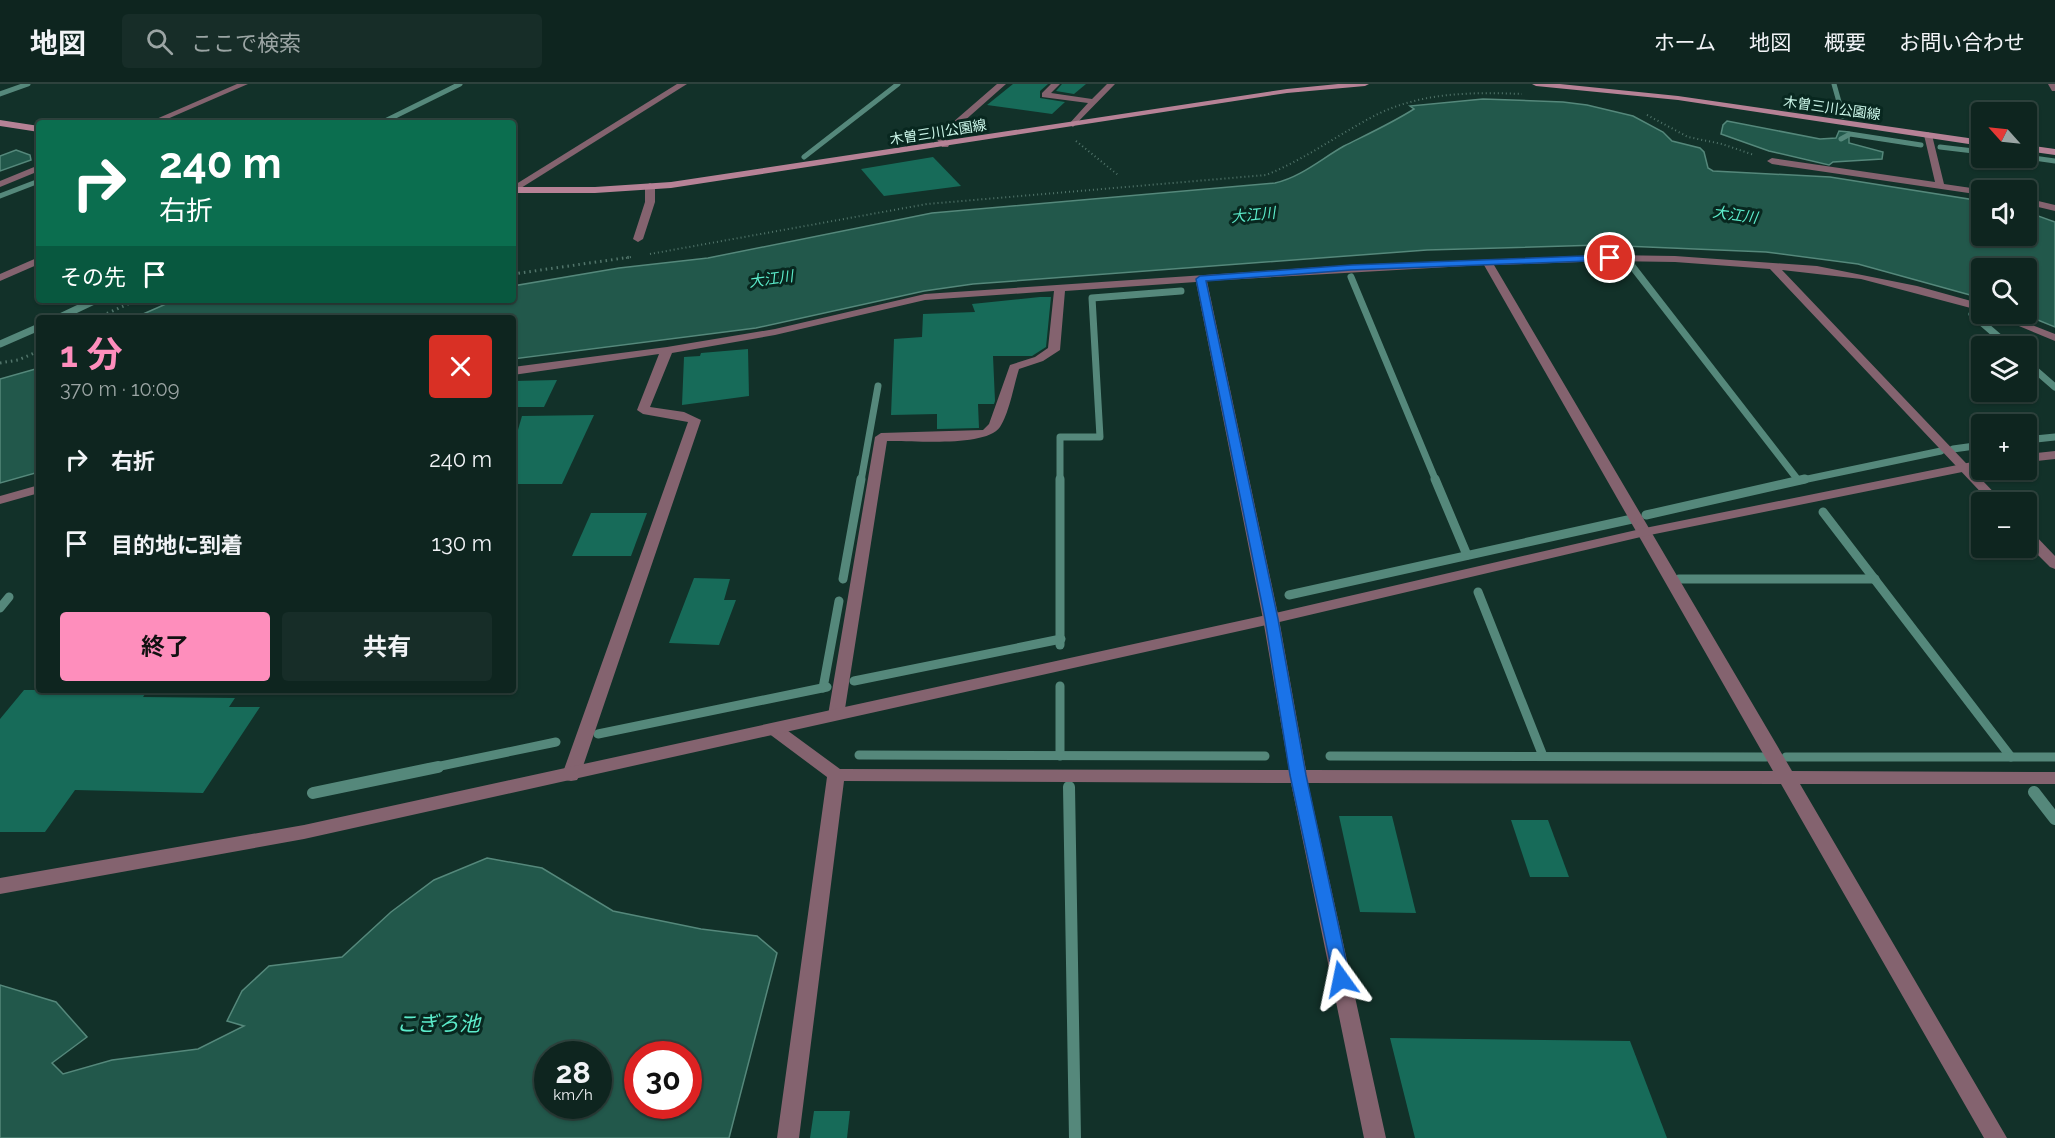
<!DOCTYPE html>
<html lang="ja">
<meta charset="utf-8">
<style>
body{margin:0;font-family:Raleway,"Noto Sans JP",sans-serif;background:#172d28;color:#f1f3f6;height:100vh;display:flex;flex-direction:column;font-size:22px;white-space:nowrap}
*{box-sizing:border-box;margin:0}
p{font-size:20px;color:#9ba5a4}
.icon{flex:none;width:33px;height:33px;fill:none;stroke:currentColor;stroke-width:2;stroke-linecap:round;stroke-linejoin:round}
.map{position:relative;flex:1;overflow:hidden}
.sheet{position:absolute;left:36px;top:231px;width:480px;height:378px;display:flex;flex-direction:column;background:#0e251f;border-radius:6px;box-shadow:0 2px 4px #0004,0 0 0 2px #2e423d}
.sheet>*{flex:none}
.hud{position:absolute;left:36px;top:36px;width:480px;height:183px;border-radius:6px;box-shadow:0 2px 4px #0004,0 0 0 2px #2e423d;background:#0b6e4f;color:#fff;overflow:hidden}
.needle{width:39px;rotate:297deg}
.tools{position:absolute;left:1971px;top:18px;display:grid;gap:12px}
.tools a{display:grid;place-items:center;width:66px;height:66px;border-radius:6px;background:#0e251f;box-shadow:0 2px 4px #0004,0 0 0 2px #2e423d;font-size:30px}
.speed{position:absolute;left:534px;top:957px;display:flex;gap:12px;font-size:30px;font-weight:700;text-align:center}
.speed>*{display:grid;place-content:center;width:78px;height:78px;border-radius:50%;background:#0e251f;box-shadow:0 2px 4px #0004,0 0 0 2px #2e423d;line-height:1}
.speed small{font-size:15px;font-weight:400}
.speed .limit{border:9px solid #d22;background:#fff;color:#111}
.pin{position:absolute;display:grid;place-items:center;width:51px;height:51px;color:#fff;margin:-26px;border:3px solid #fff;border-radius:50%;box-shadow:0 2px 6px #0007}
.me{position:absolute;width:66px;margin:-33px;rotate:348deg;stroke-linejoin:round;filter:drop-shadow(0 0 4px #0008)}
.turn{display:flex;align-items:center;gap:21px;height:126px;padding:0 24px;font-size:27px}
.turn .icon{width:78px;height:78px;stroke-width:2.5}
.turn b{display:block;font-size:42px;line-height:51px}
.then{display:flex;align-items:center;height:57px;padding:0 24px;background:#0003;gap:12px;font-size:22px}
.round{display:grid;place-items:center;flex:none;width:63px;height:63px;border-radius:6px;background:#172d28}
.overview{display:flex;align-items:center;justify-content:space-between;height:102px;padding:0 24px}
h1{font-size:36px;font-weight:700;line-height:45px;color:#fe8ebc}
.action{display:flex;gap:12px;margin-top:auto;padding:12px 24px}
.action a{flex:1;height:69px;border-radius:6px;background:#fe8ebc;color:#111;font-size:24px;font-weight:700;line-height:69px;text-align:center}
.action a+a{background:#172d28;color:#f1f3f6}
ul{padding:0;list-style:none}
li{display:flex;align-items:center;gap:18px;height:84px;padding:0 24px}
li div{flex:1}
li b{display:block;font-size:22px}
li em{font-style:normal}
header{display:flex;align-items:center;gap:36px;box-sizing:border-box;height:84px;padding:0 30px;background:#0e251f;border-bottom:2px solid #2e423d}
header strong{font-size:28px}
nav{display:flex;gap:33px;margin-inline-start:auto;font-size:21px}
.search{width:420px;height:54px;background:#172d28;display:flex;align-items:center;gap:15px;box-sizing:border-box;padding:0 21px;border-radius:6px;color:#9ba5a4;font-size:22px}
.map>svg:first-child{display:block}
.water{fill:#22584b;stroke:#55887b;stroke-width:1.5;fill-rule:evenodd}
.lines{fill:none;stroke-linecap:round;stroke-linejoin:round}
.stream-far3{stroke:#55887b;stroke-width:5}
.stream-far2{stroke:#55887b;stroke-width:7}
.stream-far1{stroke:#55887b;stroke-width:9}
.stream{stroke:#55887b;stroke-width:12}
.building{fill:#176b59}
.path-far1{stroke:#52756b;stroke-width:2;stroke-dasharray:1 3;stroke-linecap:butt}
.path{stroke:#52756b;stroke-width:3;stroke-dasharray:1.5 4;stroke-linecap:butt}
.service{fill:#84636f;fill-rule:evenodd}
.minor{fill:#84636f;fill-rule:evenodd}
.tertiary{fill:#84636f;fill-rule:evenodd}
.secondary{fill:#b68296;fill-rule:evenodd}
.route{fill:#1a73e8;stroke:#114b97;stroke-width:1.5}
.labels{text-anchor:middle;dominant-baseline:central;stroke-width:6;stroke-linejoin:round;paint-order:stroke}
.far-street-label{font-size:14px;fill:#ccf7ea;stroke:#08271f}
.far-water-label{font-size:15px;font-style:italic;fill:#5ceccb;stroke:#08271f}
.near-water-label{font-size:21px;font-style:italic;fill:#5ceccb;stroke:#08271f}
</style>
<header>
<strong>地図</strong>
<div class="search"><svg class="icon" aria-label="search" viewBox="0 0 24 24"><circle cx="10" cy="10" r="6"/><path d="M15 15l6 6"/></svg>ここで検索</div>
<nav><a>ホーム</a><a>地図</a><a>概要</a><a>お問い合わせ</a></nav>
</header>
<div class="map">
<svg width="2055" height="1054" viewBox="0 0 2055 1054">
<rect width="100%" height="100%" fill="#123129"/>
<g class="water">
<path d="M1483,15L1563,18L1587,21L1633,32L1663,48L1672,57L1700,64L1704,68L1708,84L1713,87L1830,93L1981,117L1982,152H2026L2027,128L2055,138V243L2023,230H2026V184H1982L1981,214L1858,180L1766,168L1600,161L1427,166L973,200L924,207L756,244L513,275V234H134L175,216H513V202L619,184L708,174L932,129L1275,99C1301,93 1321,75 1344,62C1368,50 1392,39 1414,25L1410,22Z"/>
<polygon points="1727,37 1820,55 1836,54 1839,47 1849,48 1849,59 1883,68 1882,75 1833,78 1829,81 1769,67 1721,50 1723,41"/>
<polygon points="16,66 30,71 31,76 0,87 0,72"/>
<polygon points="39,284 39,388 0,399 0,295"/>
<path d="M487,774L542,784L613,827L701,845L757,852L777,869L729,1054H0V901L56,918L87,953L52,979L63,990L112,976L198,965L244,942L227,937L242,907L269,882L342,873L391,828L434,796ZM548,970H598V1022H548ZM688,970V1022H638V970Z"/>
</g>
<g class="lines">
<g class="stream-far3">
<polyline points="1834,0 1843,32"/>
<polyline points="0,10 28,0"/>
<polyline points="381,39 460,0"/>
<polyline points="1841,55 1850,50 1921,61"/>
<polyline points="1940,63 1982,68"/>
<polyline points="804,73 898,0"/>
<polyline points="2026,73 2055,77"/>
<polyline points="0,112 39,97"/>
</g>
<g class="stream-far2">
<polyline points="1632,182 1798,396"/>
<polyline points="1351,193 1436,397"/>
<polyline points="1972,230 2009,262"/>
<polyline points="58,234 96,216"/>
<polyline points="0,260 39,243"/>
<polyline points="2026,278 2055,303"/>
<polyline points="2026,356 2055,353"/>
<polyline points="1953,365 1982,361"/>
<polyline points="861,397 878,302"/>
<polyline points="1060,397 1060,353 1100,353 1092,214 1181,207"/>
<polyline points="1798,397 1941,367"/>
</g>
<g class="stream-far1">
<polyline points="1060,395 1060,561"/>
<polyline points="1435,395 1467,471"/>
<polyline points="1823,428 2011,673"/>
<polyline points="1646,431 1805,395"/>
<polyline points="843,495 861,395"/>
<polyline points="1679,495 1875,495"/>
<polyline points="1478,508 1543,672"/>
<polyline points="1289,511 1632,435"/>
<polyline points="0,524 9,513"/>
<polyline points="854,597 1061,555"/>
<polyline points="1060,602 1060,672"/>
<polyline points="823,604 839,517"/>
<polyline points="598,650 827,603"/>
<polyline points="859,671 1265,672"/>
<polyline points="1330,672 1766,673"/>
<polyline points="1786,673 2055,673"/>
<polyline points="431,684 556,658"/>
</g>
<g class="stream">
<polyline points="1069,703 1075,1054"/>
<polyline points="2034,708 2055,735"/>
<polyline points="313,709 438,683"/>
</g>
</g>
<g class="building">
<polygon points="1013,0 1048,0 1040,7 1040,14 1065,18 1052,30 987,21"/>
<polygon points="1062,0 1086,0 1074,10 1056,7"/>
<polygon points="933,73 961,102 884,112 861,85"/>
<polygon points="1040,213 1051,213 1046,263 1032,272 993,272 995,317 994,320 978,320 979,344 937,345 937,330 891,331 894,255 922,253 923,230 975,228 972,220"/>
<polygon points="748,265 749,312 682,321 684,273 700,272 701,269"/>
<polygon points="557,296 544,323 513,323 513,297"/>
<polygon points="594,331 562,400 513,400 513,363 522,332"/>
<polygon points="591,429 647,429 631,472 572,472"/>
<polygon points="694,494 730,495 724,516 736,516 719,561 669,559"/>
<polygon points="24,606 148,606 143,613 235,614 229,623 260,623 203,709 75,706 45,748 0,748 0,635"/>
<polygon points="1339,732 1392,732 1416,829 1360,828"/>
<polygon points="1511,736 1548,736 1569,793 1530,793"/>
<polygon points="1390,954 1630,957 1667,1054 1415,1054"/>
<polygon points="814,1027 850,1027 847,1054 810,1054"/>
</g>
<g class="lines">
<g class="path-far1">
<polyline points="1647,31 1688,53 1722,60 1754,71"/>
<polyline points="1076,57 1118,91"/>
<path d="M650,170L927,120L1266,91C1306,75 1340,49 1378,30C1423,8 1474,8 1522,10"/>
<polyline points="626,174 631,173"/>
</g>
<g class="path">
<polyline points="513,190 631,173"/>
<polyline points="97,234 137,216"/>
<polyline points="0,279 18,276 39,267"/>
</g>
<polygon class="service" points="650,99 655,102 655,118 643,155 638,158 633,155 645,118 645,102"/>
<g class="minor">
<polygon points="677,0 687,0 513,109 513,102"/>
<polygon points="997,0 1006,0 945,54 949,61 948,63 942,63 936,54 937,52"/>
<polygon points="1051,0 1060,0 1051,9 1092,15 1107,0 1115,0 1073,43 1069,40 1088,19 1042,13 1042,9"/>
<polygon points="2048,0 2055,0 2055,7 2052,7"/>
<polygon points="1928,48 1932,51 1944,100 1985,106 1982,106 1982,111 1772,80 1767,77 1772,74 1935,98 1924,51"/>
<polygon points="2026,114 2055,121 2055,127 2026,120"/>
<path d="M1610,171L1675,172L1817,182L1917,202L1982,220V227L1861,195L1782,186L2003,418H1990L1770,185L1675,178L1610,177L1494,181L1792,687L2055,688V700H1800L2007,1054H1984L1781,700L1308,699L1386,1054H1364L1291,699L844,697L799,1054H777L827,693L768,649L766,645L768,641H780L840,685L1289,686L1263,535L1196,198L1065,207L1060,266L1043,277L1019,285C1014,301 1009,330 1000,343C985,364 912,356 887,357L844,631L842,635H830L828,631L875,353L881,349L983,346L989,340L1010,281L1035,273L1048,264L1054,207L925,216L775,251L672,269L650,323L684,328L701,336L580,691L577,696L571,697L565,696L562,691L688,338L643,330L637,326L659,270L513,291V283L667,263L775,245L925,210L1351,181ZM1484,181L1773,687L1306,686L1279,535L1207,197Z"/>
<polygon points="39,173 39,180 0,197 0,190"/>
<polygon points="1990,230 2004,230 2055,250 2055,257"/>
<polygon points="39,401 39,409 0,420 0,412"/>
<polygon points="2026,446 2031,447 2055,472 2055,485 2050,483 2026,459"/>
</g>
<g class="tertiary">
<polygon points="237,0 248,0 158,39 147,39"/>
<polygon points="39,81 39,87 0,103 0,97"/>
<polygon points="2055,367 2055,375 2026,378 2026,370"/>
<polygon points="1982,376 1982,384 1645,452 1271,540 304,755 0,810 0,794 304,741 1271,530 1645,444"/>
</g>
<g class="secondary">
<polygon points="1338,0 1369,0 1365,2 1287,9 671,104 595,109 513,109 513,103 595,103 671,98 1287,5"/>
<polygon points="1532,0 1560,0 1678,12 1982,56 1982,62 1678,16 1536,2"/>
<polygon points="0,36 39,42 39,48 0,42"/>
<polygon points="2026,61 2055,65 2055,71 2026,67"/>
</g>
</g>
<polygon class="route" points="1610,171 1614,172 1614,176 1351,186 1206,197 1278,535 1306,691 1350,895 1347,901 1341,903 1335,901 1290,691 1265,535 1196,195 1200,192 1351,181"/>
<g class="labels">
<g class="far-street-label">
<text transform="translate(1832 24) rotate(8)">木曽三川公園線</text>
<text transform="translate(938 48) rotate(-9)">木曽三川公園線</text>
</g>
<g class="far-water-label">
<text transform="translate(1253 131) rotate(-6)">大江川</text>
<text transform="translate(1735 131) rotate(8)">大江川</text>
<text transform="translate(771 195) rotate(-8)">大江川</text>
</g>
<g class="near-water-label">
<text x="438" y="939">こぎろ池</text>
</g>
</g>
</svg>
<div class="tools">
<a><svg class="needle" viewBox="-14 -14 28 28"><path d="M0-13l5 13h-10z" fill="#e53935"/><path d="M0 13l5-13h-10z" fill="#9ba5a4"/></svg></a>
<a><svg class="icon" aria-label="sound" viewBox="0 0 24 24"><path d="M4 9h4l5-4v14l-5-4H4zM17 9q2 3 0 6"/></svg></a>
<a><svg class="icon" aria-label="search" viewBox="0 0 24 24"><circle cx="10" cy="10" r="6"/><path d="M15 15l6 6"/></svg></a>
<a><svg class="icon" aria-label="layers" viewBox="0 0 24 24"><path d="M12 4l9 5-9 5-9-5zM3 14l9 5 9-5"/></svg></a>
<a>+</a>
<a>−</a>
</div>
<div class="speed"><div>28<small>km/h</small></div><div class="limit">30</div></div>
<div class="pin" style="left:1610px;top:174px;background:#d93025"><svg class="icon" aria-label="arrive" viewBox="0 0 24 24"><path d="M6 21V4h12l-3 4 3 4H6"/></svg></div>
<svg class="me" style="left:1341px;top:895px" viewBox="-20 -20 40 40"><path d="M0-17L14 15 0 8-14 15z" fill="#1a73e8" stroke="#fff" stroke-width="4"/></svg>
<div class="hud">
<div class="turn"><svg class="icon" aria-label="right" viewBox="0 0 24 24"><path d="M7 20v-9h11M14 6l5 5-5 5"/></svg><div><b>240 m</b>右折</div></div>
<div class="then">その先<svg class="icon" aria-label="arrive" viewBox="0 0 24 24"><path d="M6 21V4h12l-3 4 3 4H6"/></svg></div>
</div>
<section class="sheet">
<div class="overview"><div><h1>1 分</h1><p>370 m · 10:09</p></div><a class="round" style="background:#d93025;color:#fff"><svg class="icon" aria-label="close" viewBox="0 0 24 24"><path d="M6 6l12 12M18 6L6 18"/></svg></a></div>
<ul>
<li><svg class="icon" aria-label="right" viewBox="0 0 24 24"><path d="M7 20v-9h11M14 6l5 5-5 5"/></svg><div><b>右折</b></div><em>240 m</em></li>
<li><svg class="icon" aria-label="arrive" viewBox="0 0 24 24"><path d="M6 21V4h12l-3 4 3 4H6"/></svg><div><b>目的地に到着</b></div><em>130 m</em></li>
</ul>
<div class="action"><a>終了</a><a>共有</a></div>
</section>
</div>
